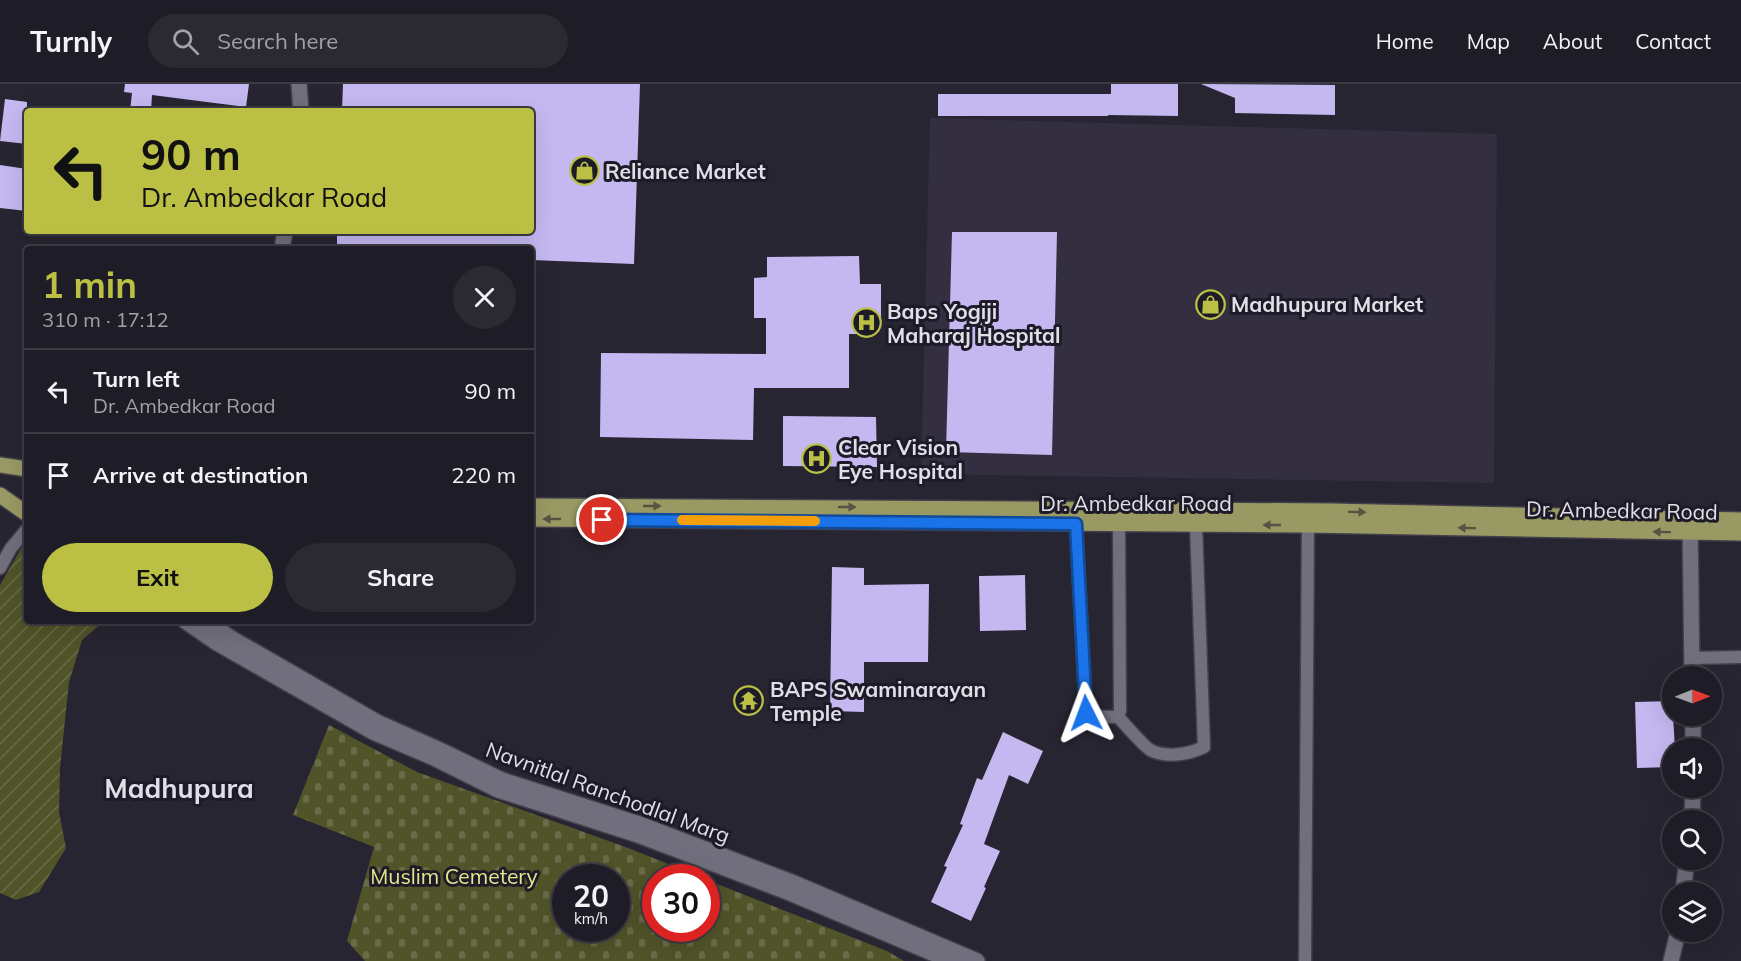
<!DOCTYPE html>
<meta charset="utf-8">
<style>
body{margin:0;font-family:Mulish,sans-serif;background:#2b2932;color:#f1f3f6;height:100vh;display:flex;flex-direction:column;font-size:22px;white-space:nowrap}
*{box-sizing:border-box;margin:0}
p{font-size:20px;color:#a1a1a7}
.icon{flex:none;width:33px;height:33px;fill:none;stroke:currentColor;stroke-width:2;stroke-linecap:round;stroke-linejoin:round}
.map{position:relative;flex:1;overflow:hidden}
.panel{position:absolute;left:24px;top:162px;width:510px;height:378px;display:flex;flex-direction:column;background:#1e1c26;border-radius:6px;box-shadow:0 6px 24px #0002,0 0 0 2px #3c3a43}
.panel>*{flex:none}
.top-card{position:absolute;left:24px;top:24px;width:510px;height:126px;border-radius:6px;box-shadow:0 6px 24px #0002,0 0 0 2px #3c3a43;background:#bbc044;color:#111;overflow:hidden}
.needle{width:39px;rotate:89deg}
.tools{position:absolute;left:1662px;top:582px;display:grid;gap:12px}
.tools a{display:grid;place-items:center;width:60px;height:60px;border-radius:50%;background:#1e1c26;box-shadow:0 6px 24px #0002,0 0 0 2px #3c3a43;font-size:30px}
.speed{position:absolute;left:552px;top:780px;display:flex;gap:12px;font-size:30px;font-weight:700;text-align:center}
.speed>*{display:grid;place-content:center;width:78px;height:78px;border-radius:50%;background:#1e1c26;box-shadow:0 6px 24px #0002,0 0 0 2px #3c3a43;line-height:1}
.speed small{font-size:15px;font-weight:400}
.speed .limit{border:9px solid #d22;background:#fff;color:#111}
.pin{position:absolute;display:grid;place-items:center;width:51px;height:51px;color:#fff;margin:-26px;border:3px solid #fff;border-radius:50%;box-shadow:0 2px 6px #0007}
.me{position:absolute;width:66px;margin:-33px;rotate:357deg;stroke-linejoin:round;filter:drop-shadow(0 0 4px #0008)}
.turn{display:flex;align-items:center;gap:21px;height:126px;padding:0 18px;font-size:27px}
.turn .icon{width:78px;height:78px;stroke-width:2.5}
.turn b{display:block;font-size:42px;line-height:51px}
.round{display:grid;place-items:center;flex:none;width:63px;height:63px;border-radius:32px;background:#2b2932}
.head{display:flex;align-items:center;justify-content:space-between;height:102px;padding:0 18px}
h1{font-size:36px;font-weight:700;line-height:45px;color:#bbc044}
.primary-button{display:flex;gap:12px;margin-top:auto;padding:12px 18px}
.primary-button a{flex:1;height:69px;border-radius:36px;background:#bbc044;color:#111;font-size:24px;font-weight:700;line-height:69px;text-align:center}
.primary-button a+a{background:#2b2932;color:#f1f3f6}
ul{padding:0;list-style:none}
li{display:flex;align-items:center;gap:18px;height:84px;padding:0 18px;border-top:2px solid #3c3a43}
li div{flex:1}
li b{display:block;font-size:22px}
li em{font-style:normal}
header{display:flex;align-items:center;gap:36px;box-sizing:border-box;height:84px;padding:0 30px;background:#1e1c26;border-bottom:2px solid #3c3a43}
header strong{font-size:28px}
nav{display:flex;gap:33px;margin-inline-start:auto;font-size:21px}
.search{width:420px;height:54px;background:#2b2932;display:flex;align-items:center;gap:15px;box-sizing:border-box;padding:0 21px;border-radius:33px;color:#a1a1a7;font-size:22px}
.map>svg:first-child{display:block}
.built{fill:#332f40}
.cemetery{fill:url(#cemetery-stones);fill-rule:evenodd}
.garden{fill:url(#garden-furrows)}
.building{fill:#c5b8f1}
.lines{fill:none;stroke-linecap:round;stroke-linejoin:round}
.street-casing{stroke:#43404b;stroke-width:15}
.secondary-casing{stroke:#43404b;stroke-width:18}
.primary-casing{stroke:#43404b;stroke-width:18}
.street{stroke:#716e7d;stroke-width:12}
.secondary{stroke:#716e7d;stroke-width:15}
.primary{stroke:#999a63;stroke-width:15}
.oneway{fill:#555443}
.route-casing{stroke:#114b97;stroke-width:15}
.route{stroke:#1a73e8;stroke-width:10}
.slow{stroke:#f59e0b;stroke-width:10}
.labels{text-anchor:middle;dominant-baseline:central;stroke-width:6;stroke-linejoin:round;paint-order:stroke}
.poi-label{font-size:21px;font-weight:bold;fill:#e0dee7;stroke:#1e1b28;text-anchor:start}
.street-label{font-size:21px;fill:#e0dee7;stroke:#1e1b28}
.park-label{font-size:21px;fill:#e2e78e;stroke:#1e1b28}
.district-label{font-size:27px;font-weight:bold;fill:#e0dee7;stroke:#1e1b28}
</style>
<header>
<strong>Turnly</strong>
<div class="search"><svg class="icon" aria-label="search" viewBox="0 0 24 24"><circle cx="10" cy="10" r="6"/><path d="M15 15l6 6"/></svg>Search here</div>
<nav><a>Home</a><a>Map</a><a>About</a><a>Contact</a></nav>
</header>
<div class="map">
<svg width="1741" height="877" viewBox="0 0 1741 877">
<defs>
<pattern id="cemetery-stones" width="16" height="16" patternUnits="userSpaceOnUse" patternTransform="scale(1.5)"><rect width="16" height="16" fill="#515329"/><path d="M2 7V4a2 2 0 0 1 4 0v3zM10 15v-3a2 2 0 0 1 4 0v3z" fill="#6a6b48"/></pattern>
<pattern id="garden-furrows" width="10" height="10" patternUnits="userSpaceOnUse" patternTransform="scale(1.5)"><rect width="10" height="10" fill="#515329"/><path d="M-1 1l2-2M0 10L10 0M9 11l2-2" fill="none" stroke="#6a6b48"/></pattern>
</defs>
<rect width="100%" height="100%" fill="#282532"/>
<polygon class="built" points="930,34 1497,50 1494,399 921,390"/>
<path class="cemetery" d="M329,641L417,688L628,764L701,793L656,794V844H706L707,796L887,867L904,877H365L347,857L374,763L293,731ZM566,794H616V844H566Z"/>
<polygon class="garden" points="22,463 27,466 27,537 104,537 82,556 69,598 60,684 59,728 66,764 39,808 16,816 0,809 0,501"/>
<g class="building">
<polygon points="125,0 249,0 246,23 152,11 151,27 130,27 132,9 124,8"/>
<polygon points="343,0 640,0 634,180 531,176 531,165 337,165 337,147 531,147 531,27 342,27"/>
<polygon points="1111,0 1178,0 1178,32 1108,31 1108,32 938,32 938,10 1111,10"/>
<polygon points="1201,0 1335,1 1335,31 1235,29 1235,14"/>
<polygon points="5,15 27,18 27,60 0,57"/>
<polygon points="0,81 27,85 27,127 0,124"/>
<polygon points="952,148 1057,148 1052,371 946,368"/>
<polygon points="859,172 860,200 881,200 881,233 871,233 872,250 849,250 849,304 754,304 753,356 600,353 601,269 766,270 766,234 754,234 754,194 767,193 767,173"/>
<polygon points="783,332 876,333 877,383 783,382"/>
<polygon points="832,483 864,484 864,501 929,500 928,578 864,578 864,628 830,627"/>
<polygon points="1025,491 1026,546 980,547 979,492"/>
<polygon points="1672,617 1675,664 1672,664 1672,683 1637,684 1635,618"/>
<polygon points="1003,648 1043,667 1028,700 1009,691 984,760 1000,767 984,803 986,804 971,837 931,818 947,783 944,782 963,741 960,740 977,694 982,696"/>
</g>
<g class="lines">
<defs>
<g id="street">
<path d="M1076,440L1086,629C1097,633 1106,633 1118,633L1120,627L1119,440"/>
<polyline points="0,484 11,464 27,445"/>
<polyline points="1692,574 1741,573"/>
<path d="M1118,633C1125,640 1145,664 1152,667C1169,674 1189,670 1204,663L1196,441"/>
<polyline points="1305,877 1308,441"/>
</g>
<g id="secondary">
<polyline points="299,0 301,27"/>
<polyline points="282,165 285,147"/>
<polyline points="1690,437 1692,592"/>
<polyline points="185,537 217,559 373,648 434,674 498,706 638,751 790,809 951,877"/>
<polyline points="206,537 231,554 377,638 438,665 502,696 642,741 794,799 977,877"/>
<polyline points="1693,632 1693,664"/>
<polyline points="1692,736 1693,704"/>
<polyline points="1683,808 1687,776"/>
<polyline points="1671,877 1678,848"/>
</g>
<g id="primary">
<polyline points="0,381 27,385"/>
<polyline points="0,411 27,430"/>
<polyline points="531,422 1331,427 1741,436"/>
<polyline points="531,435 1308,441 1741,449"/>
</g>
</defs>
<use href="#street" class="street-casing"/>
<use href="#secondary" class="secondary-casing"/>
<use href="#primary" class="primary-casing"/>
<use href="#street" class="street"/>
<use href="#secondary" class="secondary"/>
<use href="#primary" class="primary"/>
</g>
<defs><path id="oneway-solid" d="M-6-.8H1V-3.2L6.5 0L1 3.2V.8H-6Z" transform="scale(1.5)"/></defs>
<g class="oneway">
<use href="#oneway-solid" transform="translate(652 422)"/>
<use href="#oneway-solid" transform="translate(847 423)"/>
<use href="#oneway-solid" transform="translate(1357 428) rotate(1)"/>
<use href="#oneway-solid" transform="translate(552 435) rotate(-180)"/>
<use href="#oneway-solid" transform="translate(1272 441) rotate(180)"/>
<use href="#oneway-solid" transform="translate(1467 444) rotate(-179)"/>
<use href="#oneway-solid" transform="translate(1662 448) rotate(-179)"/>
</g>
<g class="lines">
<defs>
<polyline id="route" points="602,436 1076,440 1086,629"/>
</defs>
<use href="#route" class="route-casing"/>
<use href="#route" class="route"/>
<polyline class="slow" points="682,436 815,437"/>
</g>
<defs>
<symbol id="shop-ring" viewBox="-11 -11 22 22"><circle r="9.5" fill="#1e1b28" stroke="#bbc044" stroke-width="1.5"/><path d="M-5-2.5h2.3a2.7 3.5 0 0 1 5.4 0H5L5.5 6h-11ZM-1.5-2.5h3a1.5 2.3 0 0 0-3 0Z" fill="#bbc044"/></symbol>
<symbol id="hospital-ring" viewBox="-11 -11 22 22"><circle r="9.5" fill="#1e1b28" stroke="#bbc044" stroke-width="1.5"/><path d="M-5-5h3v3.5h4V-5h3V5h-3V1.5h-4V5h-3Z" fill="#bbc044"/></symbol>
<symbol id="temple-ring" viewBox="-11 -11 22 22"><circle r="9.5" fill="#1e1b28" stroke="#bbc044" stroke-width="1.5"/><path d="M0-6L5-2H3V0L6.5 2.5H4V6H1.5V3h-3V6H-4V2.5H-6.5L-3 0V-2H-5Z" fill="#bbc044"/></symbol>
</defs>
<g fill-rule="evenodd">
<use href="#shop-ring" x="568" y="70" width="33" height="33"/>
<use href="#shop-ring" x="1194" y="204" width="33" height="33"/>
<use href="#hospital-ring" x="850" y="222" width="33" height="33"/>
<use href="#hospital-ring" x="800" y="358" width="33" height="33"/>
<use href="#temple-ring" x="732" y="600" width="33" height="33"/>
</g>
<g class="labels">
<g class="poi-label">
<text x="605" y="87">Reliance Market</text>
<text x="1231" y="220">Madhupura Market</text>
<text x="887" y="227">Baps Yogiji<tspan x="887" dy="24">Maharaj Hospital</tspan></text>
<text x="838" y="363">Clear Vision<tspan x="838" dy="24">Eye Hospital</tspan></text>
<text x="770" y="605">BAPS Swaminarayan<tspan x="770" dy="24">Temple</tspan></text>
</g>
<g class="street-label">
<text x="1136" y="419">Dr. Ambedkar Road</text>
<text transform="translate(1622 426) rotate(1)">Dr. Ambedkar Road</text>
<text transform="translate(608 708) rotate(20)">Navnitlal Ranchodlal Marg</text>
</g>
<g class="park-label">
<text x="454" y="792">Muslim Cemetery</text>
</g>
<g class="district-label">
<text x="179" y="704">Madhupura</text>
</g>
</g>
</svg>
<div class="tools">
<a><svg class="needle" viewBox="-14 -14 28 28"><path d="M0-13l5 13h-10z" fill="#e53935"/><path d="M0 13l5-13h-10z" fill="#a1a1a7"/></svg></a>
<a><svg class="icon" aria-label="sound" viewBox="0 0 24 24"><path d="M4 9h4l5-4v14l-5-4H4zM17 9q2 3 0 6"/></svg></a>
<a><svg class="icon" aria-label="search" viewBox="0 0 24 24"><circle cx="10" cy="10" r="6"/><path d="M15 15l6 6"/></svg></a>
<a><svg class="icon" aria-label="layers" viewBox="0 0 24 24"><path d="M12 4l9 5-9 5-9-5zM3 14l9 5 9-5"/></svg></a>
</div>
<div class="speed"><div>20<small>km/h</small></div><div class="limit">30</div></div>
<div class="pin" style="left:602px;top:436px;background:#d93025"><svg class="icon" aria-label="arrive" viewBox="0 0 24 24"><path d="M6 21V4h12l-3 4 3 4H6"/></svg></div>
<svg class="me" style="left:1086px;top:629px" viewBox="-20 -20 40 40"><path d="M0-17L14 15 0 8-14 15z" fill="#1a73e8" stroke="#fff" stroke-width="4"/></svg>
<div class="top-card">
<div class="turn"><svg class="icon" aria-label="left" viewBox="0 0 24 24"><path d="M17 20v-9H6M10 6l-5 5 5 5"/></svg><div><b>90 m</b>Dr. Ambedkar Road</div></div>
</div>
<section class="panel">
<div class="head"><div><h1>1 min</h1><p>310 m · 17:12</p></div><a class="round"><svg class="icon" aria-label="close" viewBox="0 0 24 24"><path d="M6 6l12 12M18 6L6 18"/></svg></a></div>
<ul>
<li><svg class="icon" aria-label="left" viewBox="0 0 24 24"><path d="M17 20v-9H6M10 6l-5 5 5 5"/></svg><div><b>Turn left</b><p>Dr. Ambedkar Road</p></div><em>90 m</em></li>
<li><svg class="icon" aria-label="arrive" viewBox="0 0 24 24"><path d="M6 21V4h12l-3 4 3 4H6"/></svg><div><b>Arrive at destination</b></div><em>220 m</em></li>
</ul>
<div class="primary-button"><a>Exit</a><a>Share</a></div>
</section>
</div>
